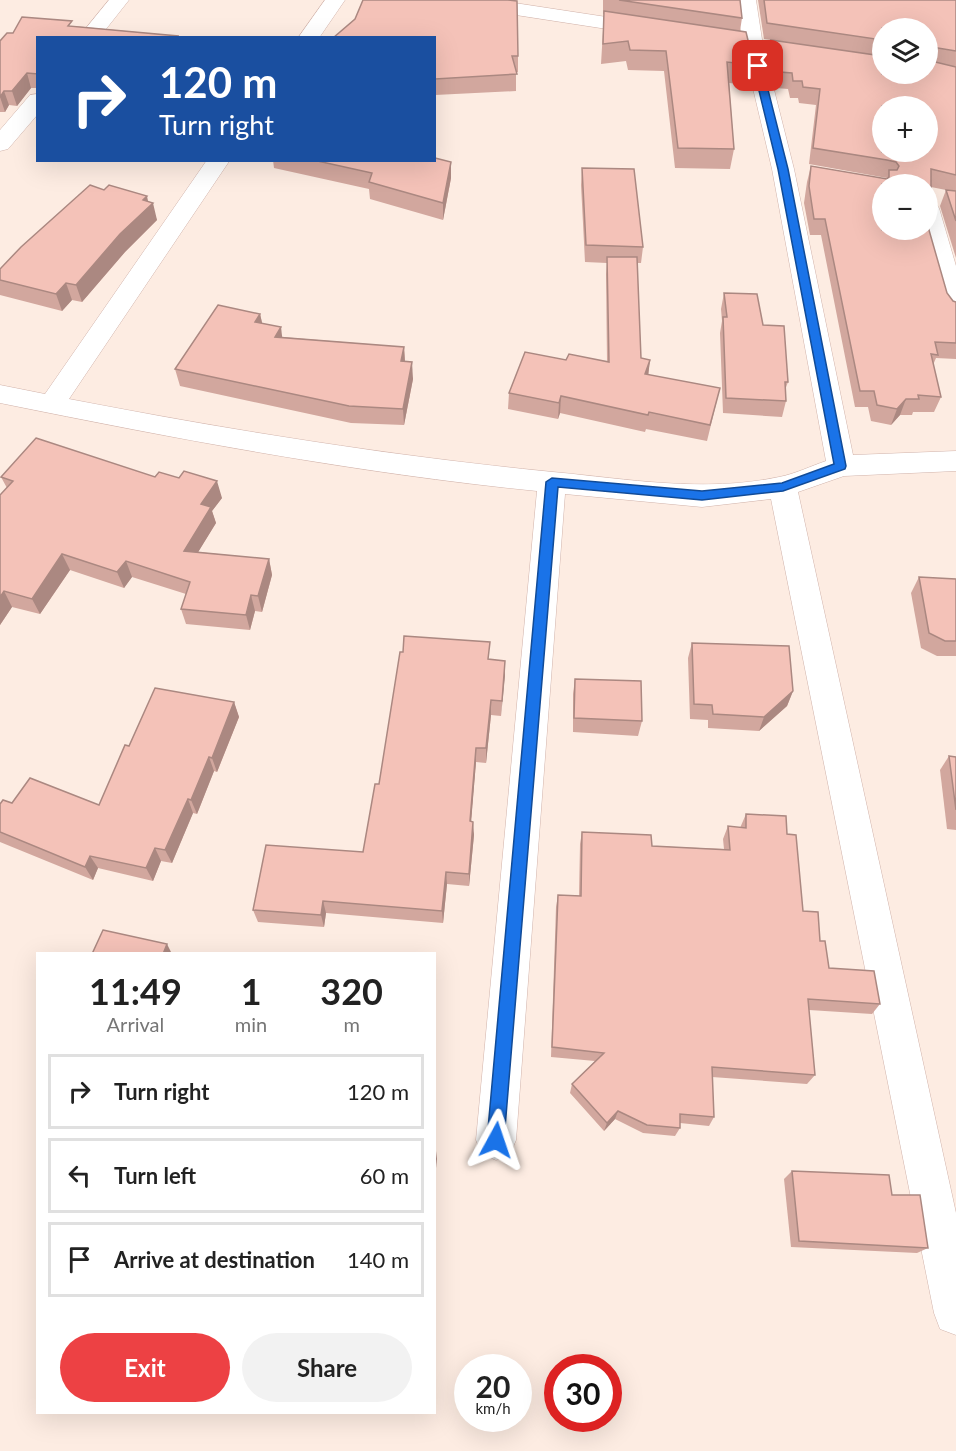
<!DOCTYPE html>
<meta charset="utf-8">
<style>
body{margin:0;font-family:Lato,sans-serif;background:#f2f2f2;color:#222;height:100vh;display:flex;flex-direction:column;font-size:22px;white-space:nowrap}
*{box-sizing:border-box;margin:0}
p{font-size:20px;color:#767676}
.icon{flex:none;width:33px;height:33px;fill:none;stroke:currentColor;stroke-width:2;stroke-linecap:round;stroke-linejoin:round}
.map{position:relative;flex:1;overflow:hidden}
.panel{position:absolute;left:36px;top:952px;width:400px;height:462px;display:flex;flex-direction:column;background:#fff;border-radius:0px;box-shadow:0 6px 24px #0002}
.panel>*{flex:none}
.hud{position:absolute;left:36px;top:36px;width:400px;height:126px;border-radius:0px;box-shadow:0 6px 24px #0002;background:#1a4fa0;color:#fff;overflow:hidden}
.tools{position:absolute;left:872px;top:18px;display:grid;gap:12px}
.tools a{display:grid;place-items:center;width:66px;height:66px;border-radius:50%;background:#fff;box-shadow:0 6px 24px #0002;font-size:30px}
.speed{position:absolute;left:454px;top:1354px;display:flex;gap:12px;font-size:30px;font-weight:700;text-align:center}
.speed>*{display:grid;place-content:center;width:78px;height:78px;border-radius:50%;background:#fff;box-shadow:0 6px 24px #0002;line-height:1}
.speed small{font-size:15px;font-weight:400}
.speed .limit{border:9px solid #d22;background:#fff;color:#111}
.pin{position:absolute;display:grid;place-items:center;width:51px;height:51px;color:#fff;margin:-26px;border-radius:12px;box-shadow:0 3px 9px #0006}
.me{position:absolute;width:66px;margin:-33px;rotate:5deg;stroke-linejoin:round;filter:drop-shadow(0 0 4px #0008)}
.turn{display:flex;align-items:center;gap:21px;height:126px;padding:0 24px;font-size:27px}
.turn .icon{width:78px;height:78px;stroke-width:2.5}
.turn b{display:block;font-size:42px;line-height:51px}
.eta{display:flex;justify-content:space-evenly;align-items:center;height:102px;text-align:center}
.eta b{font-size:36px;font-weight:700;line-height:42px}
.action{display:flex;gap:12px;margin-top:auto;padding:12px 24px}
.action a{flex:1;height:69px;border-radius:36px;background:#ed4144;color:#fff;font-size:24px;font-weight:700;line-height:69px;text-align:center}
.action a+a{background:#f2f2f2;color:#222}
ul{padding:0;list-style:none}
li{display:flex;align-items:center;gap:18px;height:75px;margin:0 12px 9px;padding:0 12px;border:3px solid #e0e0e0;border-radius:0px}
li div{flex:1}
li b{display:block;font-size:22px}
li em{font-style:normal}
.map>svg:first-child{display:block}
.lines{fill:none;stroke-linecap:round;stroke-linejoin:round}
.minor-casing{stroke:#d1b3ab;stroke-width:1}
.minor{fill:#fff;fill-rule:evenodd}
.wall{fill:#d2a79e;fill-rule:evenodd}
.shaded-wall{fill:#ab8881}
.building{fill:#f4c2b8;stroke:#ab8881;stroke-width:1.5;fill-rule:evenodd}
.route{fill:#1a73e8;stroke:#114b97;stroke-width:1.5}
</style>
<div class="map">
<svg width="956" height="1451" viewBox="0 0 956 1451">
<rect width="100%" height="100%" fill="#fdece2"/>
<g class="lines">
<defs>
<g id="minor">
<polygon points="109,0 129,0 99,38 78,38"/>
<polygon points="325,0 345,0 319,38 298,38"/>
<polygon points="447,0 495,0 646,23 653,25 656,29 653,33 646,35 457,6 450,4"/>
<path d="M736,0H756L763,46L794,169L853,455L956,451V471L844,476L798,492L956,1213V1335L940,1329L934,1313L771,499L702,507L565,494L516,1140L510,1154L496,1160L482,1154L476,1140L537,491C356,473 177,439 0,403V385L45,394L207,160H230L69,399C229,430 391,456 553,472C628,479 704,493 779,477C795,474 811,466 826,461L772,169L743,46Z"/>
<polygon points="38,94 38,114 8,149 0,151 0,130 30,95"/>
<polygon points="927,201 935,203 939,208 956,266 956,317 947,315 943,309 921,230 927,230"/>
</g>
</defs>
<use href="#minor" class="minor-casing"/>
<use href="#minor" class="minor"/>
</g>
<g class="wall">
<polygon points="603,0 740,0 742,18 740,31 754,65 750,85 729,83 734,149 730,169 675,168 664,71 628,70 626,61 601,64 604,14 603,14"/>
<path d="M758,0H956V258L940,206L946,190L931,187L882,184L947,293L953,301L956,302V359L936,358L933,365L941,397L934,412H913L912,415H900L891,425L871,421L868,407H855L821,235H810L804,203L807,182L811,166L887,179V178L809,164L816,105L799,103L798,98H790L788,89L776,88L768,56L771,40L764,39ZM882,28H927V74H882Z"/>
<polygon points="74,26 178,36 178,38 38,38 38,88 31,88 17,106 9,105 5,112 0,112 0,41 13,33"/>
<polygon points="435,38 518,56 518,72 516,72 516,91 435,95"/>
<polygon points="273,160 435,160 451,162 451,178 443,220 370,199 369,189 274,168"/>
<polygon points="582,168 643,247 641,263 637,263 641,358 650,360 648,375 720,388 707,441 646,429 645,432 560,413 558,419 508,409 509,393 566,360 607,362 606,274 607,263 585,262 581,185"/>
<polygon points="148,201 157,220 125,252 82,302 72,300 62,311 0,295 0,269"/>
<polygon points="724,293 763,325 788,382 785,390 786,401 782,417 723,413 720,333 722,321 721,309"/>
<polygon points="260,314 262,323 282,337 404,347 405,361 413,379 404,425 351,423 180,386 175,369"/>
<polygon points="1,477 155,477 222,498 212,511 216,523 198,552 269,559 272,575 262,612 255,611 250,630 186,624 181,609 186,594 132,577 124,588 70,570 40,614 12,607 0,625 7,488"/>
<polygon points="919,577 956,579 956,656 937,656 921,648 911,593"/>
<polygon points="692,643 793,691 787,706 759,731 708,728 708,720 690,719 688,658"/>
<polygon points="490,660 505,661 501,716 491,715 486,763 476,762 471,821 474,835 469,886 447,884 443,923 326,913 324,927 258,922 253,910 363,852 379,784"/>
<polygon points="575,679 642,721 638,736 573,732 573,694"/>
<polygon points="234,702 239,717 217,772 214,771 197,814 193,813 172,863 161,861 153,881 98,868 93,880 0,842 0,804 12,803 99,805 129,746"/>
<polygon points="949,756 956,757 956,830 947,829 940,770"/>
<polygon points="746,814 787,834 803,911 820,941 829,968 880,1004 872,1014 809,1010 815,1075 807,1084 712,1077 714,1117 709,1126 680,1123 680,1128 675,1136 643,1133 615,1119 604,1131 570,1093 572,1084 595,1061 551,1057 556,907 558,895 579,896 580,844 582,832 652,846 724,849 723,839 728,826 740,828"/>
<polygon points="792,1171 892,1195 928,1248 917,1253 791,1247 784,1179"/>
</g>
<g class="shaded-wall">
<polygon points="27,73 31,88 17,106 12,91"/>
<polygon points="4,91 9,105 5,112 0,97"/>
<polygon points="451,162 451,178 443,220 443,203"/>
<polygon points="147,196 149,206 153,203 157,220 125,252 82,302 76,285 120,234 143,200"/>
<polygon points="931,211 927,221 927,213"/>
<polygon points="66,283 72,300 62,311 56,294"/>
<polygon points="260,314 264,331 255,322"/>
<polygon points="281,327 283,344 275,337"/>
<polygon points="404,347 405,363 401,361"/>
<polygon points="650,360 648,377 645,374"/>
<polygon points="412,362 413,379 404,425 403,409"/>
<polygon points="561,396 560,413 558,419 559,403"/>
<polygon points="906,399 900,415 891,425 897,409"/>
<polygon points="217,481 222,498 212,511 216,523 189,567 184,551 201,504"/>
<polygon points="62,554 70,570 40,614 32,599"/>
<polygon points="269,559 272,575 262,612 258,596"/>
<polygon points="126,561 132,577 124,588 117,572"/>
<polygon points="4,591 12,607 0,625 0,597"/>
<polygon points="251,595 255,611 250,630 246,615"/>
<polygon points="505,661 505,676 501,716 502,701"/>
<polygon points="793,691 787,706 759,731 764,717"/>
<polygon points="491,700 491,715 486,763 486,748"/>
<polygon points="234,702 239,717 217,772 212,758"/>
<polygon points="476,748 476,762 470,835 470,821"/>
<polygon points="209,757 214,771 197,814 191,800"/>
<polygon points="188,799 193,813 172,863 165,850"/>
<polygon points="473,822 474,835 469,886 469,874"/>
<polygon points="155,848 161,861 153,881 146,868"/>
<polygon points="90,856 98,868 93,880 85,867"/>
<polygon points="446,872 447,884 443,923 442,911"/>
<polygon points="323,901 326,913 324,927 321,915"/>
<polygon points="167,944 172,954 163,954"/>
<polygon points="618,1111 615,1119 604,1131 607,1123"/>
<polygon points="436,1151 437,1159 435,1177 435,1161"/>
</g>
<g class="building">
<polygon points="363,0 508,0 517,1 518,56 512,56 517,74 435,79 435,38 333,38 355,19"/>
<polygon points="619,0 740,0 742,18"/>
<polygon points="764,0 956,0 956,51 932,47 930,49 930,56 927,56 927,28 882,28 882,40 767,23"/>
<polygon points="604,11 746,32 754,65 727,62 734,149 678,148 666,51 630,50 628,41 603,44"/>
<polygon points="22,17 72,21 68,26 178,36 177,38 38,38 38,74 27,73 12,91 4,91 0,97 0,41 7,33 13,33"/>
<path d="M771,40L882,56V74H927V60L956,67V175L931,169V211L927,213V184H882V230H927V223L947,293L953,301L956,302V343L935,342L938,355L931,354L941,397L918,395L919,399H906L897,409L877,405L874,391H860L825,219H814L809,186L811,166L887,179L889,177V170H897L899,166L896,162L887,160L813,148L820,89L803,87L802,81H793L792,73L780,72ZM882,106H927V152H882Z"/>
<polygon points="435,158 451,162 443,203 369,182 372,173 313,160 435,160"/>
<polygon points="582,168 634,169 643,247 586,245"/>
<polygon points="90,185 104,190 109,185 147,196 143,200 153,203 120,234 76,285 66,283 56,294 0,280 0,269 21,247"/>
<polygon points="946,190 956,191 956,221"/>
<polygon points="607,257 637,257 641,358 650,360 645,374 720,388 710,425 649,412 648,415 561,396 559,403 509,393 525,352 566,360 569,354 609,362"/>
<polygon points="724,293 757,294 763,325 784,326 788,382 785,382 786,401 726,398 723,317 727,317"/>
<polygon points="218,305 260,314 255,322 281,327 275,337 404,347 401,361 412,362 403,409 349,406 175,369"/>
<polygon points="36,438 155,477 159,472 179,478 184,471 217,481 201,504 211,507 184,551 269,559 258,596 251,595 246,615 181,609 190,582 126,561 117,572 62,554 32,599 4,591 0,597 0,495 13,481 1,477"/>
<polygon points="919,577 956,579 956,641 945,641 929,633"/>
<polygon points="404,636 490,642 488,659 505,661 502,701 491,700 486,748 476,748 470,821 473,822 469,874 446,872 442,911 323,901 321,915 253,910 266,845 363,852 375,784 379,784 400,652 403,652"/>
<polygon points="692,643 789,646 793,691 764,717 713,714 712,705 694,704"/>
<polygon points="575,679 641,681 642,721 574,718"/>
<polygon points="155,688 234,702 212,758 209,757 191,800 188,799 165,850 155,848 146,868 90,856 85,867 0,832 0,804 3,800 12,803 30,778 99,805 125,745 129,746"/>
<polygon points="949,756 956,757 956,810"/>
<polygon points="746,814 786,816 787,834 796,835 803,911 818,912 820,941 825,941 829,968 874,971 880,1004 808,999 815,1075 712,1067 714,1117 680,1114 680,1128 647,1125 618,1111 607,1123 572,1084 604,1053 552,1047 558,895 581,896 582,832 651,835 652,846 730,850 728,826 746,828"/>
<polygon points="103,930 167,944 163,954 92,954"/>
<polygon points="792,1171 889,1175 892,1195 920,1195 928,1248 799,1241"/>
</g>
<polygon class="route" points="758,64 762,66 788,169 846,466 845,469 783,491 702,500 558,487 504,1140 502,1146 496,1149 490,1146 487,1140 546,482 552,478 702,491 782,483 834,464 778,169 753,66"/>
</svg>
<div class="tools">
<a><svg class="icon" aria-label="layers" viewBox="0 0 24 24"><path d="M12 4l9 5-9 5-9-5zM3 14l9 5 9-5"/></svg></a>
<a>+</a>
<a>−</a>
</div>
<div class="speed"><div>20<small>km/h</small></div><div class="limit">30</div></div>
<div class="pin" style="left:758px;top:66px;background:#d93025"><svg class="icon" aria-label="arrive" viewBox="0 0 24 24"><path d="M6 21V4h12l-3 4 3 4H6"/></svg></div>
<svg class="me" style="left:496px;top:1140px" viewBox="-20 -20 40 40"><path d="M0-17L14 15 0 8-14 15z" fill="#1a73e8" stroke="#fff" stroke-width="4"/></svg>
<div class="hud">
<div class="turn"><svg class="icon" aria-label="right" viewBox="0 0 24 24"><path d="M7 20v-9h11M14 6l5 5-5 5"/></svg><div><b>120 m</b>Turn right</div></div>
</div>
<section class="panel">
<div class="eta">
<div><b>11:49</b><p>Arrival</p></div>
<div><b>1</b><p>min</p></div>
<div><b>320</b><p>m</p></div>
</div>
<ul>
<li><svg class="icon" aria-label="right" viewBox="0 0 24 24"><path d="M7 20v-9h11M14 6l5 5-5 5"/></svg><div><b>Turn right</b></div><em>120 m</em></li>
<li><svg class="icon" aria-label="left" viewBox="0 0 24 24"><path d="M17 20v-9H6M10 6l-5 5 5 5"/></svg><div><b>Turn left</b></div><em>60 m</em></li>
<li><svg class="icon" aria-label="arrive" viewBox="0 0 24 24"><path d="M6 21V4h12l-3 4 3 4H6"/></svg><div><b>Arrive at destination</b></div><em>140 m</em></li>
</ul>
<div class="action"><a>Exit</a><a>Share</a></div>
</section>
</div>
